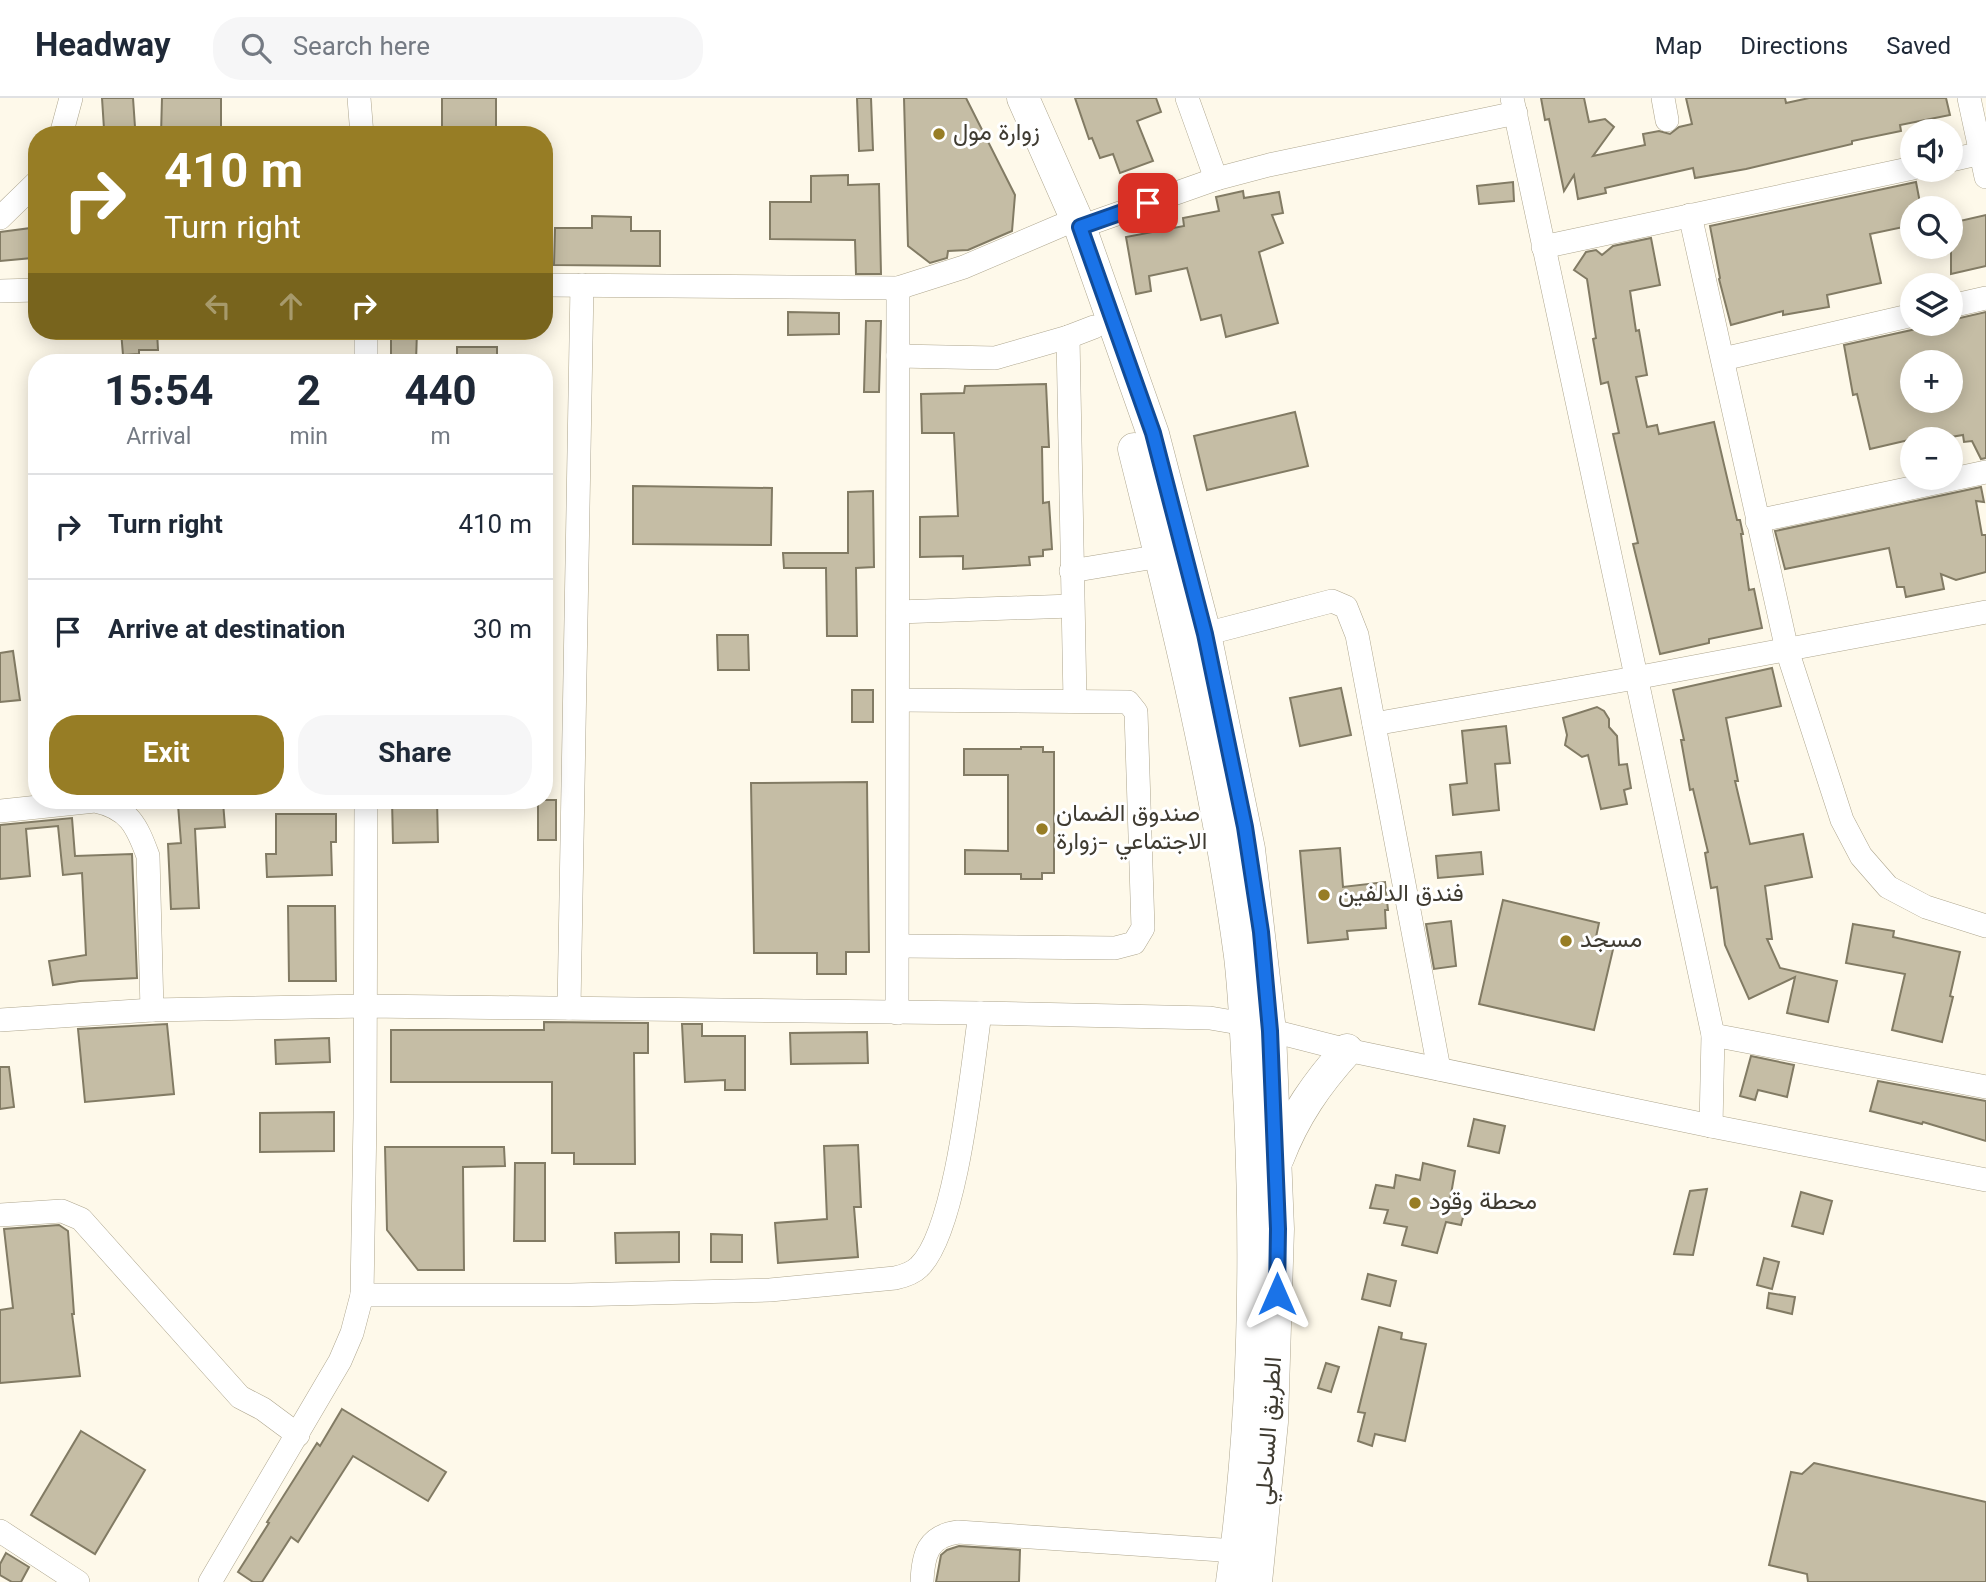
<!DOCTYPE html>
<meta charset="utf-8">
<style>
body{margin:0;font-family:Georgia,Vazirmatn,serif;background:#f6f6f7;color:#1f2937;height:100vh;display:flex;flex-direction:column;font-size:26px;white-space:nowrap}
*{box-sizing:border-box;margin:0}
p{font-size:23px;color:#747a83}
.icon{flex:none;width:38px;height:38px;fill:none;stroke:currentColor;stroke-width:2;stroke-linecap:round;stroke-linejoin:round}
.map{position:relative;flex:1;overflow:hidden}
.details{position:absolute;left:28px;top:256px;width:525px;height:455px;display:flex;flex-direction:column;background:#fff;border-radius:28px;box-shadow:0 4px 18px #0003}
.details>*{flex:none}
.guide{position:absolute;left:28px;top:28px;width:525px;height:214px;border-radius:28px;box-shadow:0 4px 18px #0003;background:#977d25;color:#fff;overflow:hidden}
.fabs{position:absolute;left:1900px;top:21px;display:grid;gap:14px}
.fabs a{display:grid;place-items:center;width:63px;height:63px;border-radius:50%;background:#fff;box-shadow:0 4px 18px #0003;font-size:35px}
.pin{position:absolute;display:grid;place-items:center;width:60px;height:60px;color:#fff;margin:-30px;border-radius:14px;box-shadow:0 4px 10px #0006}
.me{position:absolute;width:77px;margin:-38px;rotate:0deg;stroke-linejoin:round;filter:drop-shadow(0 0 5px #0008)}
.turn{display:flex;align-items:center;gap:24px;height:147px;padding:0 21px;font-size:32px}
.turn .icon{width:91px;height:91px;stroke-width:2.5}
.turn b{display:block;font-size:49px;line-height:60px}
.lanes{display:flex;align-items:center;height:66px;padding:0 21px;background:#0003;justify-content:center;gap:35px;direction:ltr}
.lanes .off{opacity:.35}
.eta{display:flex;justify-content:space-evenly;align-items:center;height:119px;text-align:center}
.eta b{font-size:42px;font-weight:700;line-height:49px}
.cta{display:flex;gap:14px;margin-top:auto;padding:14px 21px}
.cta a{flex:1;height:80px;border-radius:28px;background:#977d25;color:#fff;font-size:28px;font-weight:700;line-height:80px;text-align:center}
.cta a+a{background:#f6f6f7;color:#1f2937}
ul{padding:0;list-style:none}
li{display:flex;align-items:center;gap:21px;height:105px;padding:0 21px;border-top:2px solid #e0e1e3}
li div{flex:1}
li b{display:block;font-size:26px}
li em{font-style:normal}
header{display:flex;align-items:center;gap:42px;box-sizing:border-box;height:98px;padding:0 35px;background:#fff;border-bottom:2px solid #e0e1e3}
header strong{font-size:33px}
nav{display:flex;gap:38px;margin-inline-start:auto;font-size:24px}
.search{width:490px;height:63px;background:#f6f6f7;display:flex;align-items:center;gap:18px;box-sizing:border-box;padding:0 24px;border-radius:28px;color:#747a83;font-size:26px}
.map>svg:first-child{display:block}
.building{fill:#c5bda5;stroke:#827b64;stroke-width:2;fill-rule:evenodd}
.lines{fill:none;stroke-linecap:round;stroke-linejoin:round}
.minor-casing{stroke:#aea68e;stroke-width:24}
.highway-casing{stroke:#aea68e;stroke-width:33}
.minor{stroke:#fff;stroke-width:23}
.highway{stroke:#fff;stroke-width:32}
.route-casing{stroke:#114b97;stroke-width:18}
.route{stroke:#1a73e8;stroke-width:12}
.poi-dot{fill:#977d25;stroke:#fff;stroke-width:2.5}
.labels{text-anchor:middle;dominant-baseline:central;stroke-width:6;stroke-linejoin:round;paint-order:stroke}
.poi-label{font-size:24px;fill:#3f3b31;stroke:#fff;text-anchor:start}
.street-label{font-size:24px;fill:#3f3b31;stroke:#fff}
</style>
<header>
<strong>Headway</strong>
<div class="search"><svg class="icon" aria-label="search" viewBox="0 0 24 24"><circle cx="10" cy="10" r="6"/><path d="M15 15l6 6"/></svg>Search here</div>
<nav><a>Map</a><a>Directions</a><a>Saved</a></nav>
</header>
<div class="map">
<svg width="1986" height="1484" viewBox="0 0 1986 1484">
<rect width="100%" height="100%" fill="#fef9ea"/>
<g class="building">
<polygon points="102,0 133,0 135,29 104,31"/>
<polygon points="162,0 221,0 221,37 161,37"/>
<polygon points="442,0 496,0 496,37 452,37 452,30 442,30"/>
<polygon points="857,0 871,0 873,52 859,53"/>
<polygon points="904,0 966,0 1015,97 1012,133 968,152 948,153 947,160 930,165 908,148"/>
<polygon points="1075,0 1156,0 1161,14 1137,23 1153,63 1120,75 1113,56 1100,60 1092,40 1089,41"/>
<polygon points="1541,0 1584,0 1589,24 1605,21 1614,29 1593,58 1645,47 1643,36 1659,33 1670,36 1679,29 1692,26 1686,0 1785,0 1786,5 1809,0 1946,0 1950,17 1900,27 1901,33 1852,43 1852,46 1746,71 1695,80 1693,70 1605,90 1606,95 1578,101 1574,77 1564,93 1549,21 1545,22"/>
<polygon points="848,77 848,87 879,86 881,176 856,176 855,142 770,141 770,104 811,104 811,78"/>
<polygon points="1513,84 1514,103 1479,106 1477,88"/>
<polygon points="1916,84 1921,110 1913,110 1913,127 1870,136 1881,185 1827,197 1829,209 1783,217 1783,213 1731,227 1719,181 1720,180 1710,128"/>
<polygon points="1243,93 1244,100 1279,94 1283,115 1272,117 1283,145 1259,154 1278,225 1226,239 1221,217 1201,222 1187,170 1149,178 1151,193 1136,196 1126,139 1184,128 1183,120 1219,113 1216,99"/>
<polygon points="1986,117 1986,168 1951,176 1951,125"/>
<polygon points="592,118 631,119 631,133 660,133 660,168 554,167 555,130 592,130"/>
<polygon points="31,130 32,160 0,163 0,134"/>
<polygon points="1651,140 1660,187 1630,193 1636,233 1639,232 1647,277 1636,279 1647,329 1657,327 1659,336 1714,324 1737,422 1740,422 1743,436 1741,436 1749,492 1754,491 1762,530 1709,541 1709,545 1660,556 1633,446 1638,445 1613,336 1619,335 1608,284 1601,286 1593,241 1596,240 1587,181 1574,172 1586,154 1596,152 1602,157 1613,148"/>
<polygon points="788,214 839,215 839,236 788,237"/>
<path d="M1986,214V360L1981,361L1972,343L1964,344L1963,337L1939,341H1913L1870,351L1857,296L1853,297L1844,247L1916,231L1924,226H1951V222ZM1913,264H1951V303H1913Z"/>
<polygon points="866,223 881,223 879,294 864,294"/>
<polygon points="121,233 157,233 158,252 139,252 139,256 123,257"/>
<polygon points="391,233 417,233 416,264 391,264"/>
<rect x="457" y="249" width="40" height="15"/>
<polygon points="1046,286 1049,349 1042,349 1043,405 1049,404 1052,451 1043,452 1043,458 1029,459 1030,467 963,471 963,458 920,459 920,419 958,418 954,335 922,335 921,296 964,295 965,288"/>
<polygon points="1295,314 1308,368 1207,392 1194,338"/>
<polygon points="633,388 772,390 771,447 633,446"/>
<polygon points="1981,389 1984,404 1976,403 1982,437 1986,437 1986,474 1956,482 1941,476 1944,491 1906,499 1904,489 1897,489 1889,450 1785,471 1775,433"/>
<polygon points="873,393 874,469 856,470 857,538 827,538 826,470 784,470 783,455 848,455 848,394"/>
<polygon points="717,537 748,537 749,572 718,572"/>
<polygon points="13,553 20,602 0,604 0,555"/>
<polygon points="1772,570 1781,608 1726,620 1738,683 1735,683 1750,746 1803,736 1812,779 1765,788 1772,841 1767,841 1780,870 1837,883 1828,924 1787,915 1795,879 1749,901 1725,847 1717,789 1711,790 1705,755 1708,754 1693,691 1690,692 1681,642 1684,642 1673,592"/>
<polygon points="1341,590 1351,637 1300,648 1290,600"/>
<rect x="852" y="592" width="21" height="32"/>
<polygon points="1597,609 1604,613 1609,621 1609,629 1617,638 1619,667 1627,666 1631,690 1624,692 1627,706 1601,711 1588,657 1582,659 1565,647 1567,637 1563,620"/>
<polygon points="1506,628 1510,665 1495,666 1499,712 1453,717 1450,687 1467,685 1462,633"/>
<polygon points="1021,649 1043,649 1043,654 1054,654 1054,775 1042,775 1042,781 1021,781 1021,776 965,776 965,752 1008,753 1008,677 964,677 964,651 1021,651"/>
<polygon points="867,684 869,854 846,854 846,876 817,876 817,855 754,855 751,685"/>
<polygon points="392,702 437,702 438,744 393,745"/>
<rect x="538" y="702" width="18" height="40"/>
<polygon points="223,704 225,729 195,731 199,810 171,811 168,746 181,745 178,707"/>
<polygon points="276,716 336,716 336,744 331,744 332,777 267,779 266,756 276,756"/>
<polygon points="72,720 75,758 132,756 137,880 80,883 53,887 49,863 86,857 82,775 63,777 58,728 26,731 30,778 0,781 0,727"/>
<polygon points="1340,750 1343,789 1385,784 1388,812 1385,812 1386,830 1347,833 1348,841 1308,845 1300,753"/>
<polygon points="1481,754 1483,776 1438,780 1436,758"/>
<polygon points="1503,802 1599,825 1596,839 1615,843 1594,932 1479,906"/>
<polygon points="288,808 335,808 336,883 289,883"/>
<polygon points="1451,823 1456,868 1434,871 1426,826"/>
<polygon points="1853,826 1894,833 1893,839 1960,854 1950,898 1953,899 1942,944 1892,932 1905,876 1846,865"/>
<polygon points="544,924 648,925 648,955 634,955 635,1066 574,1066 574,1055 552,1055 552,984 391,984 391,932 544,932"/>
<polygon points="167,926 174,996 85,1004 78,931"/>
<polygon points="682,926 702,926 702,938 745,938 745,992 725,992 725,982 685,984"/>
<polygon points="867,934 868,965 791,966 790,935"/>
<polygon points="329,940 330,964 276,966 275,942"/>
<polygon points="1751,958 1794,967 1787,999 1758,992 1755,1002 1740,998"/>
<polygon points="0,969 9,969 14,1009 0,1011"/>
<polygon points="1878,983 1986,1003 1986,1043 1923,1024 1922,1026 1870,1013"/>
<polygon points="334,1014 334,1053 260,1054 260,1015"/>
<polygon points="1474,1021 1505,1028 1499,1055 1468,1048"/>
<polygon points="858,1047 861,1109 854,1109 858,1159 778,1165 775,1125 827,1121 824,1048"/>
<polygon points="385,1049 504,1049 505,1068 463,1069 464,1172 418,1172 387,1132"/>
<polygon points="515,1065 545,1065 545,1143 514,1143"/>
<polygon points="1423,1065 1455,1073 1450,1102 1467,1104 1461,1127 1446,1124 1437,1155 1402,1147 1407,1129 1384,1125 1388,1112 1370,1110 1376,1087 1394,1090 1396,1077 1420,1082"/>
<polygon points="1707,1091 1693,1157 1674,1156 1690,1093"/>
<polygon points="1801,1094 1832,1103 1823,1136 1792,1128"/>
<polygon points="59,1127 68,1133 74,1216 72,1216 80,1278 0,1285 0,1212 13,1210 4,1131"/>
<polygon points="679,1134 679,1164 616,1165 615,1135"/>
<polygon points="711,1136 742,1137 742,1164 711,1164"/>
<polygon points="1764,1160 1779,1164 1772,1191 1757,1187"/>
<polygon points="1368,1176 1396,1183 1390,1208 1362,1201"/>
<polygon points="1769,1195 1795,1199 1792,1216 1767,1210"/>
<polygon points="1379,1229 1402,1235 1401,1241 1426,1246 1405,1343 1375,1336 1372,1348 1358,1343 1365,1315 1358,1314"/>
<polygon points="1326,1265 1339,1269 1331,1294 1318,1290"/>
<polygon points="342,1311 446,1374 428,1403 353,1358 298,1444 291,1439 262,1484 253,1484 238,1474 269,1425 267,1424 317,1345 320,1348"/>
<polygon points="81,1333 145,1372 95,1456 31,1417"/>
<polygon points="1814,1365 1986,1404 1986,1484 1808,1484 1807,1476 1769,1467 1791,1374 1802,1376"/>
<polygon points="959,1448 1020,1452 1019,1484 936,1484 941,1457 947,1452"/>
<polygon points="6,1455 29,1469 21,1484 12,1484 0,1477 0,1466"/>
</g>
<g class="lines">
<defs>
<g id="minor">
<polyline points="359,0 362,37"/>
<polyline points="1187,0 1216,81"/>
<polyline points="1512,0 1713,937 1711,1028"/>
<polyline points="1663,0 1667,22"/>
<polyline points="1969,0 1986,79"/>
<polyline points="61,37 71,0"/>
<polyline points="1951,62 1986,54"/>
<polyline points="1690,117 1787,552 1842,722 1861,758 1888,789 1926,809 1986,828"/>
<polyline points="0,120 37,84"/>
<polyline points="1080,129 1216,81 1269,67 1516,15"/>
<polyline points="1543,149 1913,70"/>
<polyline points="544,187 898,190 964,169 1060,128"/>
<polyline points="0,193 37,192"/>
<polyline points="1951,208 1986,200"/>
<polyline points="1068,239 1075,603"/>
<polyline points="898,258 995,260 1068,239 1094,229"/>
<polyline points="1723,261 1913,217"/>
<polyline points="366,264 366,233"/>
<polyline points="1757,423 1986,374"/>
<polyline points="1071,473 1161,458"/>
<polyline points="898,514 1072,508"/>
<polyline points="1205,536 1332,503 1346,509 1357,537 1439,971"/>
<polyline points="1374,626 1635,580 1986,514"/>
<path d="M0,713L95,703C129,710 137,728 148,758L152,912"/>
<polyline points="898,848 1115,850 1134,845 1143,830 1136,614 1128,604 898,602"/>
<polyline points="569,910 582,187"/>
<polyline points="897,915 898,190"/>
<polyline points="0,922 152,912 366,908 980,915 1210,920 1245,926 1347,952 1711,1028 1986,1082"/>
<polyline points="1713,937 1986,989"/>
<polyline points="0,1117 62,1113 81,1121 240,1299 263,1311 298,1337"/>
<path d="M362,1197H571L770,1192L895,1180C904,1178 913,1175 919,1169C957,1133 972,970 980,915"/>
<polyline points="0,1433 78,1484"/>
<polyline points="210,1484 340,1263 352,1235 362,1197 365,1020 366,702"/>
<path d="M922,1484C923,1456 928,1438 958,1434L1236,1453"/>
</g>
<g id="highway">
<polyline points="1023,0 1080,129 1153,336 1205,536 1249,751 1270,933 1278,1131 1272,1324 1256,1484"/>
<path d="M1134,351C1176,519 1217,686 1240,858C1246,909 1247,961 1250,1013C1257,1169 1254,1329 1232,1484"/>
<path d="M1278,1060C1294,1018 1317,985 1347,952"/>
</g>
</defs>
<use href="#minor" class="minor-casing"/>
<use href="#highway" class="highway-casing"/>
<use href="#minor" class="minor"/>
<use href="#highway" class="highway"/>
</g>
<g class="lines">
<defs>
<polyline id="route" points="1148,105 1080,129 1153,335 1205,536 1245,729 1261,834 1270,933 1278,1131 1277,1196"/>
</defs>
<use href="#route" class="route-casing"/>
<use href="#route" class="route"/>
</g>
<g class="poi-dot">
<circle cx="939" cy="36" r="7"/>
<circle cx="1042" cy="731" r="7"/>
<circle cx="1324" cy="797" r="7"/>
<circle cx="1566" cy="843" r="7"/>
<circle cx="1415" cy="1105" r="7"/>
</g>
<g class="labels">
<g class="poi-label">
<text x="953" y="36">زوارة مول</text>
<text x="1056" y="717">صندوق الضمان<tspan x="1056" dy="28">الاجتماعي -زوارة</tspan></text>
<text x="1338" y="797">فندق الدلفين</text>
<text x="1580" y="843">مسجد</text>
<text x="1429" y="1105">محطة وقود</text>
</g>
<g class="street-label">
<text transform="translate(1270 1333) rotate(-86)">الطريق الساحلي</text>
</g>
</g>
</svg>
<div class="fabs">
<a><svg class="icon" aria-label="sound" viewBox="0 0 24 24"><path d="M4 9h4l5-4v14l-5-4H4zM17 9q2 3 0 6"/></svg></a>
<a><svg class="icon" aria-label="search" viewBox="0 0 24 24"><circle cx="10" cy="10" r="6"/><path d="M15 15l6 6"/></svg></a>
<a><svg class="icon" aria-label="layers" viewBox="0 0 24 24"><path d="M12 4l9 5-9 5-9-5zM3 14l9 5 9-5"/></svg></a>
<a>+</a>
<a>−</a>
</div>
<div class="pin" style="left:1148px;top:105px;background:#d93025"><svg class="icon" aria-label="arrive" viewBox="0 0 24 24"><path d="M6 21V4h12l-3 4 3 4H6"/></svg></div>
<svg class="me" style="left:1277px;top:1196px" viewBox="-20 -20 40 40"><path d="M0-17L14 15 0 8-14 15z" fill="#1a73e8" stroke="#fff" stroke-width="4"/></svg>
<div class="guide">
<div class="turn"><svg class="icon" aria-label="right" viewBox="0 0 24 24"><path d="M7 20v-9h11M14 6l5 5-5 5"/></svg><div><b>410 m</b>Turn right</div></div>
<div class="lanes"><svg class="icon off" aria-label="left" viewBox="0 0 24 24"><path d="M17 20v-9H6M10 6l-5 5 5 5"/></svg><svg class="icon off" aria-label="ahead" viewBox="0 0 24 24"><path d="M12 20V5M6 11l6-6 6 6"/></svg><svg class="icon" aria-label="right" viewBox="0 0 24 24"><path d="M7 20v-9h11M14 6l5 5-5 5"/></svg></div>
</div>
<section class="details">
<div class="eta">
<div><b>15:54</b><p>Arrival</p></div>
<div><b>2</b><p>min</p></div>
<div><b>440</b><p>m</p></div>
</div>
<ul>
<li><svg class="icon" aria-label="right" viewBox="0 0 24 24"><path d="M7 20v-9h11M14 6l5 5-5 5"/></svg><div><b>Turn right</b></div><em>410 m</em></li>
<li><svg class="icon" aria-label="arrive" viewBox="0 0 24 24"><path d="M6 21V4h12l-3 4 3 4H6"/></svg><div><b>Arrive at destination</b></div><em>30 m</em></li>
</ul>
<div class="cta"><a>Exit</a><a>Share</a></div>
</section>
</div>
